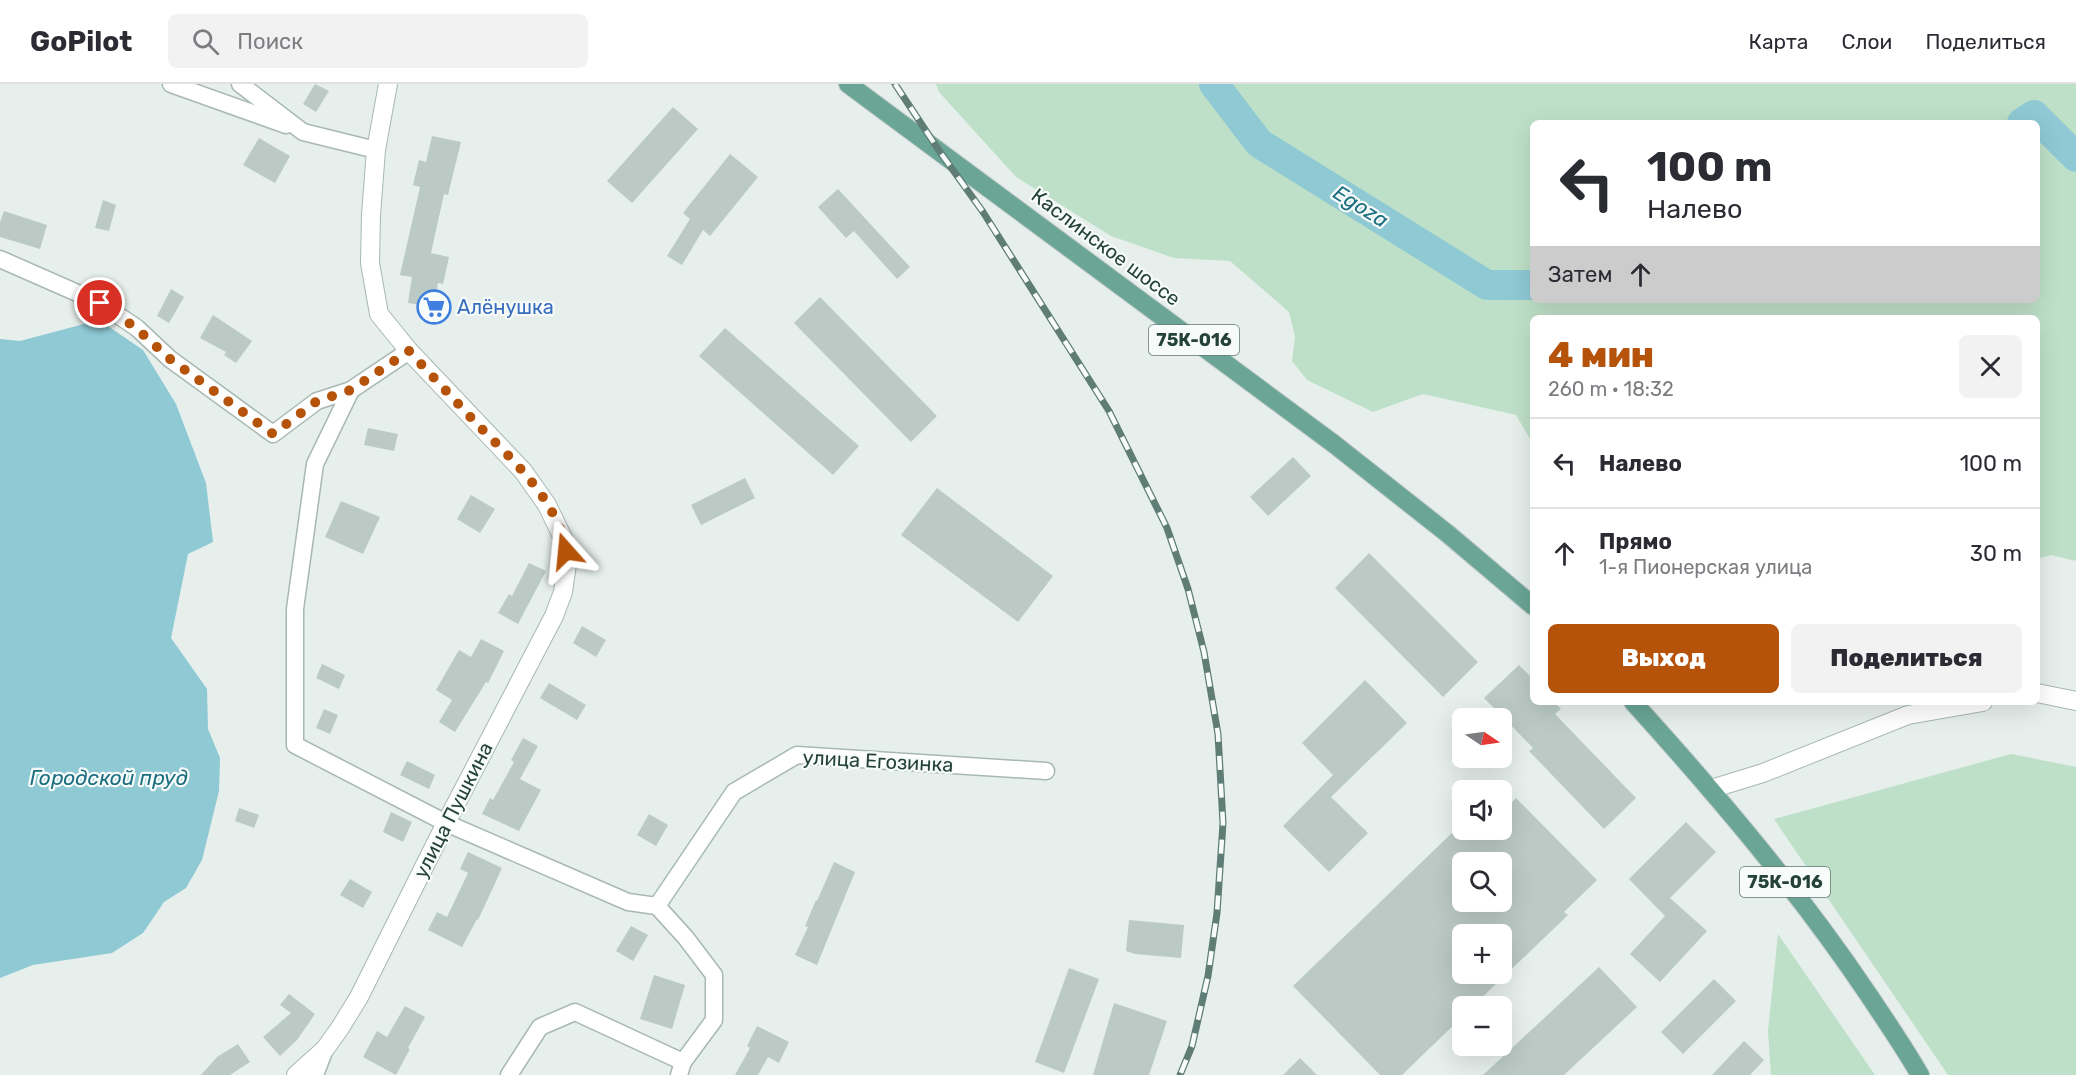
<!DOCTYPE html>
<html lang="ru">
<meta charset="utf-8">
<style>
body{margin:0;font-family:Rubik,sans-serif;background:#f2f2f3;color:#2b2b33;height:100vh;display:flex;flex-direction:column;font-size:22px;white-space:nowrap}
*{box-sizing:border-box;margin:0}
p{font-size:20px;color:#7c7c81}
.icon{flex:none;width:33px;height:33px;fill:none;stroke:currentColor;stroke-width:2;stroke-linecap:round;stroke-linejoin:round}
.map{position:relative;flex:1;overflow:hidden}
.side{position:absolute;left:1530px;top:231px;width:510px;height:390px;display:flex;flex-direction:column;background:#fff;border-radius:9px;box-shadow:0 6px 24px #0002}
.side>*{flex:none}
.hud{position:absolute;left:1530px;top:36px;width:510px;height:183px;border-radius:9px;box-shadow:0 6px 24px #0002;background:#fff;color:#2b2b33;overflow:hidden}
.needle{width:39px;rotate:103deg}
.controls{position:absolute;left:1452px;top:624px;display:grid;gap:12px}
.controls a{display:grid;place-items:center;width:60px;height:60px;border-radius:9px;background:#fff;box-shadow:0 6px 24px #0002;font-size:30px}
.pin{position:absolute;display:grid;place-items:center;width:51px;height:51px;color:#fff;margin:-26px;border:3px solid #fff;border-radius:50%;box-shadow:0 2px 6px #0007}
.me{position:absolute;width:66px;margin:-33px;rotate:342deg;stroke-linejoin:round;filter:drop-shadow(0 0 4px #0008)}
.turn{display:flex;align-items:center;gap:21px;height:126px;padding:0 18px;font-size:27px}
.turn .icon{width:78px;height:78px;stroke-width:2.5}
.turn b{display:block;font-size:42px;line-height:51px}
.then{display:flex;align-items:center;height:57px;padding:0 18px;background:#0003;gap:12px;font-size:22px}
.round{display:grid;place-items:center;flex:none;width:63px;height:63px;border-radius:9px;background:#f2f2f3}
.headline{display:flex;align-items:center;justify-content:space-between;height:102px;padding:0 18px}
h1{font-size:36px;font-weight:800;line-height:45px;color:#b45309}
.action{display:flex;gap:12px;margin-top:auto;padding:12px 18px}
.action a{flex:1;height:69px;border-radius:9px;background:#b45309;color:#fff;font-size:24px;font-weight:800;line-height:69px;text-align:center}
.action a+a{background:#f2f2f3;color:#2b2b33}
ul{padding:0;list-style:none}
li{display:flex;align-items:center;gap:18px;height:90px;padding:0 18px;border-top:2px solid #e1e1e2}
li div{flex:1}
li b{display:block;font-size:22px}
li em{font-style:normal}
header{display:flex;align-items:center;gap:36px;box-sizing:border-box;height:84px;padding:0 30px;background:#fff;border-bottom:2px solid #e1e1e2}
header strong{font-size:28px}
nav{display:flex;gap:33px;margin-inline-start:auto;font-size:21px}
.search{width:420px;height:54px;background:#f2f2f3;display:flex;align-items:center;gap:15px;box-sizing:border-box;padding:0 21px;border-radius:9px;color:#7c7c81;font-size:22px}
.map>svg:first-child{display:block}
.green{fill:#bfe0c8;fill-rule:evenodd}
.water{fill:#8ec9d4}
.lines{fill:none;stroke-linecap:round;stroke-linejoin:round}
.river{stroke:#8ec9d4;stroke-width:30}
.building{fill:#bbcac4;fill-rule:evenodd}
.minor-casing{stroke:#a8b8b2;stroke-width:19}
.tertiary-casing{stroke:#a8b8b2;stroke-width:20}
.primary-casing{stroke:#c2cac8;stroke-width:20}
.minor{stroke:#fff;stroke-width:16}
.tertiary{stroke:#fff;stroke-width:18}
.primary{stroke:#6aa596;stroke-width:18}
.rail-casing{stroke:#5f7d75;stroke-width:7}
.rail{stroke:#f7fbf9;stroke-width:4.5;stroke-dasharray:14;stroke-linecap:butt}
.route{stroke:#b45309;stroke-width:10;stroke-dasharray:0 18}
.labels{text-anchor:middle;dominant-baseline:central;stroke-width:4.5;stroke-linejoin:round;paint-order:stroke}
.shield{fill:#f7fbf9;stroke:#637a73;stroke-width:1.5}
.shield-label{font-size:18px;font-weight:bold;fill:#24423a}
.street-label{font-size:20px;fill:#24423a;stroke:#f7fbf9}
.shop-label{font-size:20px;fill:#366cbe;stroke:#f7fbf9;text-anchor:start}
.water-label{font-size:21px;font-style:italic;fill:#1c6f80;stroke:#f7fbf9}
</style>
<header>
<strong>GoPilot</strong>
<div class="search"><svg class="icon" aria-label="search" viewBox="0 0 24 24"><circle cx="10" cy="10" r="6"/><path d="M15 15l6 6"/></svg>Поиск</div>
<nav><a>Карта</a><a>Слои</a><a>Поделиться</a></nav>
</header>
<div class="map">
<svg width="2076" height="991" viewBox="0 0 2076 991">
<rect width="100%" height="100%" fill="#e6efeb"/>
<g class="green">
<path d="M936,0H2076V477L2051,471L2037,475V234H1533V360L1516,331L1423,310L1373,328L1307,296L1292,277L1295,253L1289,228L1230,177L1174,174L1111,152L1016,93L939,8ZM1533,39H2037V216H1533Z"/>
<polygon points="2011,670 2076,683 2076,991 1948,991 1774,735"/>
<polygon points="1778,850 1875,991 1876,991 1771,991 1768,947"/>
</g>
<polygon class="water" points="99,236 143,266 176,320 206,399 213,458 188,470 171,554 207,605 208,645 220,674 219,707 202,776 186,804 164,818 143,849 112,869 33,881 0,894 0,255 20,257"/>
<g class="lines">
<g class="river">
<polyline points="1214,0 1259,59 1487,201 1533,201"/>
<polyline points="2022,39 2034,31 2076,73"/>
</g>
</g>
<g class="building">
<polygon points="315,0 329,7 316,28 303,20"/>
<polygon points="673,23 698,45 632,119 607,97"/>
<polygon points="432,52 461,58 448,111 444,110 431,169 449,173 443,200 438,199 434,223 408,219 412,193 400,191 420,103 413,101 419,76 426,78"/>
<polygon points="259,54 290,72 275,99 243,81"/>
<polygon points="730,70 758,93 710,152 703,146 682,181 667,172 690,135 683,129"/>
<polygon points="838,105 910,183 897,195 854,147 846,154 818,123"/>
<polygon points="103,116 116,121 109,147 95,144"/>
<polygon points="4,127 47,141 40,165 0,153 0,138"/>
<polygon points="171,205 184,213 169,239 157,232"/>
<polygon points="820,213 937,332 911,358 794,239"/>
<polygon points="213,231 252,257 236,279 224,271 226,268 200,254"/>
<polygon points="725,244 859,362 833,391 699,272"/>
<polygon points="368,344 398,350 394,367 364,361"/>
<polygon points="1293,373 1311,392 1268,432 1250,413"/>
<polygon points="745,394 755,414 701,441 691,421"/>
<polygon points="937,404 1053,492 1018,538 901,451"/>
<polygon points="471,411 495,425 480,449 457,435"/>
<polygon points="341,417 380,433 363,470 325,453"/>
<polygon points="1369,469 1478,578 1443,613 1335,504"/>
<polygon points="529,479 546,487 518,540 498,529 509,510 512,512"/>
<polygon points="582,542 606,556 596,573 573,559"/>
<polygon points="481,555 504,567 488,599 486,598 455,648 439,638 452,616 436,606 459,566 471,573"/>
<polygon points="322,580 345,591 339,605 316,594"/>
<polygon points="1519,581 1533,595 1533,618 1554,618 1561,625 1555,630 1636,714 1604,745 1529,667 1533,664 1484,614"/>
<polygon points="1365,596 1407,639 1331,713 1368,749 1329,788 1283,742 1333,691 1302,659"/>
<polygon points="549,599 586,621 577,636 540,614"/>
<polygon points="324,625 338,631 330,650 316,644"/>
<polygon points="523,654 538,662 520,695 541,706 519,747 482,730 490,714 493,716 514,678 511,676"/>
<polygon points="407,677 435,691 429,705 400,691"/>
<path d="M1516,714L1597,796L1564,828L1568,831L1473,922H1462V933L1402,991H1380L1293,902L1455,746H1502V728ZM1462,778H1502V818H1462ZM1462,850H1502V890H1462Z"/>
<polygon points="239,724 259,731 254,744 235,737"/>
<polygon points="391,728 412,738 403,758 383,748"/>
<polygon points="649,730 668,741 656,762 637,751"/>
<polygon points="1686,738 1716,768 1670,814 1707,847 1660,898 1630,870 1665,832 1629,795"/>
<polygon points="468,768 502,784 478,836 477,835 462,863 428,846 437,828 447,833 468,789 460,785"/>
<polygon points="834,778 855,788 817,881 795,871 808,843 805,842 816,816 817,817"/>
<polygon points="350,795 372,808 363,824 340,811"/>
<polygon points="1129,836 1184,841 1181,874 1135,870 1126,867"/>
<polygon points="631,842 648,851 633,877 616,867"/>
<polygon points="1599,883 1637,923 1564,991 1483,991"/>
<polygon points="1069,884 1099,895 1064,989 1035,978"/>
<polygon points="654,891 685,901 672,945 640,935"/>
<polygon points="1714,895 1736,917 1683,970 1661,948"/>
<polygon points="289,910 315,930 297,956 280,972 263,953 291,929 280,921"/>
<polygon points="1114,919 1167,937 1149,991 1093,991"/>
<polygon points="405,922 425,933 408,964 410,965 396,991 363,973 377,947 387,953"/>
<polygon points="757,942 789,958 779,979 768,973 758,991 735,991 750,964 747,962"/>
<polygon points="1744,957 1764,976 1750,991 1712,991"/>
<polygon points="238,960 250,978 230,991 201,991 217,973"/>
<polygon points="1300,974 1317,991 1283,991"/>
</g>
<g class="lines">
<defs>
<g id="minor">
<polyline points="171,0 286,41"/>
<polyline points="240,0 303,48 376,66"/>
<polyline points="0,175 100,219 137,244 170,275 273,350 317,317 351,306 315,380 295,525 295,661 446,739 628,818 657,822"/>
<polyline points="351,306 409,267"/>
<polyline points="315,991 325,965"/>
<polyline points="509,991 540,943 575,928 683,978"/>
<polyline points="679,991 683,978 714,936 714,891 686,854 657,822 734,708 797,671 1046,687"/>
</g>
<g id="tertiary">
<polyline points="2037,609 2076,617"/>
<polyline points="1711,705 1763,689 1908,631 1983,618"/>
<polyline points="296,991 325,965 340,944 359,913 446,739 554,532 563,508 567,480 563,454 547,421 523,387 409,267 379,230 370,179 371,131 376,66 388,0"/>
</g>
<g id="primary">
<polyline points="848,0 1334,360 1448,450 1533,522"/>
<path d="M1633,618C1717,711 1798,806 1868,910C1886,937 1904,963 1920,991"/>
</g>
</defs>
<use href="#minor" class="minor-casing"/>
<use href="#tertiary" class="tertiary-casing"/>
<use href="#primary" class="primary-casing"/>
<use href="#minor" class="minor"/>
<use href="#tertiary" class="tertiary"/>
<use href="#primary" class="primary"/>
<defs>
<polyline id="rail" points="895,0 940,68 983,128 1109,327 1167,444 1188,505 1204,568 1218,650 1223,739 1217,829 1208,892 1192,962 1180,991"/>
</defs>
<use href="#rail" class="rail-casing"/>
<use href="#rail" class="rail"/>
</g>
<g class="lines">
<path class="route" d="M100,219L136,244L170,275L273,350L317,317L351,306L409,267C431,291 453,314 475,338C510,374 557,414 566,467"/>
</g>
<defs>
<symbol id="supermarket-ring" viewBox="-11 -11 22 22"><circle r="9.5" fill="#f7fbf9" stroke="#3f7fe0" stroke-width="1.5"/><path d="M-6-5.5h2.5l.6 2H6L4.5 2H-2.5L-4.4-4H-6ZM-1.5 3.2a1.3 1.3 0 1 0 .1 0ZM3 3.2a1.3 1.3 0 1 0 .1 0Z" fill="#3f7fe0"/></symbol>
</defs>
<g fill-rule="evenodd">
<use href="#supermarket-ring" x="415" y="204" width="38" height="38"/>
</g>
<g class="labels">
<g class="shield">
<rect x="1149" y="241" width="90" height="30" rx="4.5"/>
<rect x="1740" y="783" width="90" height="30" rx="4.5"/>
</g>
<g class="shield-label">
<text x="1194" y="256">75К-016</text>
<text x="1785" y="798">75К-016</text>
</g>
<g class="street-label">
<text transform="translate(1106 163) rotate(37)">Каслинское шоссе</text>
<text transform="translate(878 677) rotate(3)">улица Егозинка</text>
<text transform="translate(453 726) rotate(-63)">улица Пушкина</text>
</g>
<g class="shop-label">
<text x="457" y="223">Алёнушка</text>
</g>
<g class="water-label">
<text transform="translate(1361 122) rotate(32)">Egoza</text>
<text x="109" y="693">Городской пруд</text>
</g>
</g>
</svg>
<div class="controls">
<a><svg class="needle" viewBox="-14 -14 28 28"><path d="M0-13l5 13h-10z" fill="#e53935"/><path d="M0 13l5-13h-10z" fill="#7c7c81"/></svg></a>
<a><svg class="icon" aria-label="sound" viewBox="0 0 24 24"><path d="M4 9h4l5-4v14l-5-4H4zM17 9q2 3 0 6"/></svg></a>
<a><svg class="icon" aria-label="search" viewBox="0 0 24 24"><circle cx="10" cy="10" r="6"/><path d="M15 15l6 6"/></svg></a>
<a>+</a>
<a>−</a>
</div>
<div class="pin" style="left:100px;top:219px;background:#d93025"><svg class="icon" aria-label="arrive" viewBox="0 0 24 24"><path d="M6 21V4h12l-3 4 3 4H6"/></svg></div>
<svg class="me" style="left:566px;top:467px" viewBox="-20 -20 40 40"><path d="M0-17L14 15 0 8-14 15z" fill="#b45309" stroke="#fff" stroke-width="4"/></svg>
<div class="hud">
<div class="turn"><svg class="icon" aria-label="left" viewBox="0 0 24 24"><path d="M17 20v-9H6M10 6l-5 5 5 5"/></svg><div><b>100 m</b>Налево</div></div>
<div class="then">Затем<svg class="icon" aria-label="ahead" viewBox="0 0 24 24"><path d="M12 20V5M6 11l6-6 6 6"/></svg></div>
</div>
<section class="side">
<div class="headline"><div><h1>4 мин</h1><p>260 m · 18:32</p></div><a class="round"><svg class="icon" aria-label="close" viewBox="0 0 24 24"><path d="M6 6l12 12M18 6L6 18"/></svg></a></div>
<ul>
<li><svg class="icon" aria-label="left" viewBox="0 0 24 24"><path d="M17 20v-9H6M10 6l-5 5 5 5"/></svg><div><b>Налево</b></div><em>100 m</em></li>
<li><svg class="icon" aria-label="ahead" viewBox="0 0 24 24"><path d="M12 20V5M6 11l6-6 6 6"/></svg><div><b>Прямо</b><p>1-я Пионерская улица</p></div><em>30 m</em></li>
</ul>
<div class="action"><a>Выход</a><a>Поделиться</a></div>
</section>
</div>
